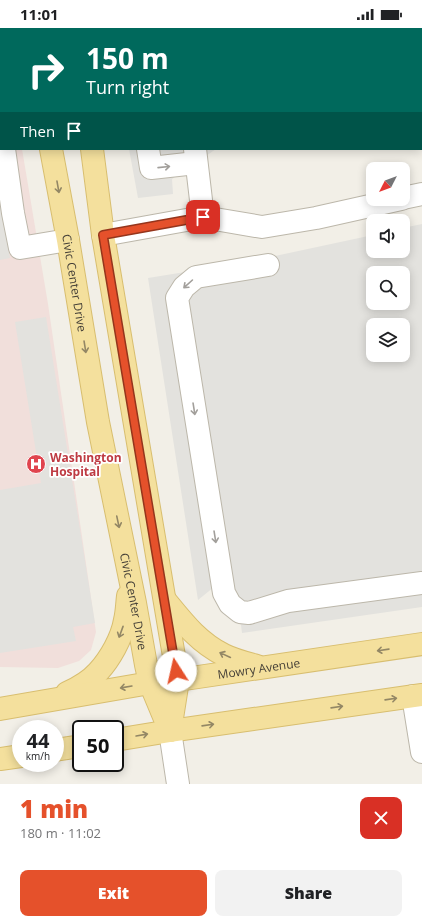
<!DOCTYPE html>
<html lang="en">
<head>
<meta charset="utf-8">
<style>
  :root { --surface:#fff; --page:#f2f2f2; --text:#202124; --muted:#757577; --accent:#e5512b }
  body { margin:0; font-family:"Open Sans",sans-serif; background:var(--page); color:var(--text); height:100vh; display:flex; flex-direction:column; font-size:15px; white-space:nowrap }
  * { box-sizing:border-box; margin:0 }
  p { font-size:13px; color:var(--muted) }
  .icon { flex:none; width:22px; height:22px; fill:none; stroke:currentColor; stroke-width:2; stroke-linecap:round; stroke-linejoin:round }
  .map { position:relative; height:756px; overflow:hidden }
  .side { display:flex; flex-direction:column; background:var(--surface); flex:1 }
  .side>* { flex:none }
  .guide { position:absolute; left:0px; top:0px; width:422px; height:122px; box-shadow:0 2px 10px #0003; background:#00695c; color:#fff; overflow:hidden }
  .needle { width:26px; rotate:228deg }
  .fabs { position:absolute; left:366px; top:134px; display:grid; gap:8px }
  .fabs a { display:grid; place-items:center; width:44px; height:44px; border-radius:8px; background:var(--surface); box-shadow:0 2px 10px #0003; font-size:20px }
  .speed { position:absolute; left:12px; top:692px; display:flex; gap:8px; font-size:20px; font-weight:700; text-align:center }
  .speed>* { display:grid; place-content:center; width:52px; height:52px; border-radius:50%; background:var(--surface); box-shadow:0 2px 10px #0003; line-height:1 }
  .speed small { font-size:10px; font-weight:400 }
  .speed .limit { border:2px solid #111; border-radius:6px; background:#fff; color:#111 }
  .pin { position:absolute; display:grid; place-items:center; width:34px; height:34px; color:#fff; margin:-17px; border-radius:8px; box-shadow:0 2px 6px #0006 }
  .me { position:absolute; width:44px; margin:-22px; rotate:350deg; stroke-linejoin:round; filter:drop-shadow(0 0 3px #0008) }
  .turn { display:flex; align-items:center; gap:14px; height:84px; padding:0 20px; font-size:18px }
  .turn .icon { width:52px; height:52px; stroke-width:2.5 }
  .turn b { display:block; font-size:28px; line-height:34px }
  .then { display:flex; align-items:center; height:38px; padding:0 20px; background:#0003; gap:8px; font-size:15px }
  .round { display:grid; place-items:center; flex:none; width:42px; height:42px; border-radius:8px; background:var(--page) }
  .summary { display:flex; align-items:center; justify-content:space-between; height:68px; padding:0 20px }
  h1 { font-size:24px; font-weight:800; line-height:30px; color:var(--accent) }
  .button { display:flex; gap:8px; margin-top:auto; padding:8px 20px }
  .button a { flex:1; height:46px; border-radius:8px; background:var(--accent); color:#fff; font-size:16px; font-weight:800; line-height:46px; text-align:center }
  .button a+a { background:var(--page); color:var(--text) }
  .status { display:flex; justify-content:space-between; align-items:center; height:28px; padding:0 20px; background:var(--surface); direction:ltr }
  .status svg { height:11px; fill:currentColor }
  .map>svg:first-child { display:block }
  .medical { fill:#f1dfdb }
  .parking { fill:#e3e2de; fill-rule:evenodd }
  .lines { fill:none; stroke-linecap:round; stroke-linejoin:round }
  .minor-casing { stroke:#bcb7aa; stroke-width:24 }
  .major-casing { stroke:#d8be6f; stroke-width:24 }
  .minor { stroke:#fff; stroke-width:22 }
  .major { stroke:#f4e09d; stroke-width:22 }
  .oneway { stroke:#a29f9b }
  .oneway2 { stroke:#938765 }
  .route-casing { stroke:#95351c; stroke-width:10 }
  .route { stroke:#e5512b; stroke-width:7 }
  .labels { text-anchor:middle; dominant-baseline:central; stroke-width:3.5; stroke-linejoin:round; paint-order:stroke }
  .street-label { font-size:12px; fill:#443f37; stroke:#fff }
  .health-label { font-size:12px; font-weight:bold; fill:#be3a42; stroke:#fff; text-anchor:start }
</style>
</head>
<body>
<div class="status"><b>11:01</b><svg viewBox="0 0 49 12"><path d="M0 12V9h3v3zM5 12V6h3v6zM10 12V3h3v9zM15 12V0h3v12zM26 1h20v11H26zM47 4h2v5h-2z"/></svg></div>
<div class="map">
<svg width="422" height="756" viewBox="0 0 422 756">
  <rect width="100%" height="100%" fill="#f2efe7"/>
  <polygon class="medical" points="0,0 1,2 1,121 22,121 48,276 96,604 91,622 79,633 58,640 0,639"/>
  <g class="parking">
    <polygon points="129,121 216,121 172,151 173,166 138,170"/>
    <polygon points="0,172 10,230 0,232"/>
    <path d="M422 196V579L242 605 241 597 214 559 198 572 148 250 247 234 373 207V223H403V200ZM373 245H403V275H373ZM373 297H403V327H373Z"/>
    <polygon points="46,289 95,595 73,599 76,613 0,625 0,462 41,455 15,294"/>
  </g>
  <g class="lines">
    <g class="minor-casing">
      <g id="minor">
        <polyline points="126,0 126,1"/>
        <polyline points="180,0 180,1"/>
        <polyline points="0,98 1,104"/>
        <polyline points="4,121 13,185 20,220 68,212"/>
        <polyline points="148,121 151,140 196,135"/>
        <polyline points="195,121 203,189"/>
        <polyline points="403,170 422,166"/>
        <polyline points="103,207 203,189 262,199 316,190 401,171"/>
        <polyline points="268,237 196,249 184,259 177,270 224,565 230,576 240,584 249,585 288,573 422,555"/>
        <polyline points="413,668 422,724"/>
        <polyline points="170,703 178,756"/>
      </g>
    </g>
    <g class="major-casing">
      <g id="major">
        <polyline points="29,0 29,1"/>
        <polyline points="71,0 71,1"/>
        <path id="s1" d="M51 121 68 212 98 394 135 575 146 637 150 655 170 703"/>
        <polyline points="92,121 103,207 178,652 170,703"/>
        <path d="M165 572C183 594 198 614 224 627 234 632 246 635 257 638"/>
        <path d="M67 665C78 660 90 653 98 644 110 631 122 610 125 592 127 584 127 576 128 568"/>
        <path id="s2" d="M0 681 150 655 178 652 422 616"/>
        <polyline points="115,712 170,703 422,667"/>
        <polyline points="55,722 81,718"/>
        <polyline points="0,731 21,728"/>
      </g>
    </g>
    <use href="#minor" class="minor"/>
    <use href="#major" class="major"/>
  </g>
  <defs><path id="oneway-shaft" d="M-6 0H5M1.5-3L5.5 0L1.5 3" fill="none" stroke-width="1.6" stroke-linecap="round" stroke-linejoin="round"/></defs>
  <g class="oneway">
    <use href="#oneway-shaft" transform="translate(164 139) rotate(-6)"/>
    <use href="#oneway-shaft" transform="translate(188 256) rotate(138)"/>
    <use href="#oneway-shaft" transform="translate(194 381) rotate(81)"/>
    <use href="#oneway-shaft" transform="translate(215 509) rotate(81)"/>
  </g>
  <g class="oneway2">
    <use href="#oneway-shaft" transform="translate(58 159) rotate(80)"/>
    <use href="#oneway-shaft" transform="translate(85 319) rotate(81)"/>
    <use href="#oneway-shaft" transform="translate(118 494) rotate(78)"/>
    <use href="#oneway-shaft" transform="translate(121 604) rotate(110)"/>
    <use href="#oneway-shaft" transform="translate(383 622) rotate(172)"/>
    <use href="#oneway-shaft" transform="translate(225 627) rotate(-155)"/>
    <use href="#oneway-shaft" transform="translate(126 659) rotate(170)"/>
    <use href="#oneway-shaft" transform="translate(391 671) rotate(-8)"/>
    <use href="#oneway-shaft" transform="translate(337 679) rotate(-8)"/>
    <use href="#oneway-shaft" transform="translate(208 697) rotate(-8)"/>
    <use href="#oneway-shaft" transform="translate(142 707) rotate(-10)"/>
  </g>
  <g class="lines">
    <g class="route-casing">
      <polyline id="route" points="176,643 103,207 203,189"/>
    </g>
    <use href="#route" class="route"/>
  </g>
  <defs>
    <g id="hospital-disc" transform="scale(1)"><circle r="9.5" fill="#e0444e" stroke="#fff"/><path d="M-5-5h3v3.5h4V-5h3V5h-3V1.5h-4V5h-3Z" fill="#fff"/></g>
  </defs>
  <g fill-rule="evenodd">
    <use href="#hospital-disc" x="36" y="436"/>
  </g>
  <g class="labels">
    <g class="street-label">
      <text stroke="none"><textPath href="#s1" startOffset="136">Civic Center Drive</textPath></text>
      <text stroke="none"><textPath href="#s1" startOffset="460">Civic Center Drive</textPath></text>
      <text stroke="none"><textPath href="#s2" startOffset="262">Mowry Avenue</textPath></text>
    </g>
    <g class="health-label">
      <text x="50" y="429">Washington<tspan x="50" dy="14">Hospital</tspan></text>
    </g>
  </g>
</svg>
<div class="fabs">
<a><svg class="needle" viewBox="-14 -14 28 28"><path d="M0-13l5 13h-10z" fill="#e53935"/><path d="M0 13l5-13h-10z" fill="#757577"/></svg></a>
<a><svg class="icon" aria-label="sound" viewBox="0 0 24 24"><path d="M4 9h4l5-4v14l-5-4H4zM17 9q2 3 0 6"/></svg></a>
<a><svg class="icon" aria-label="search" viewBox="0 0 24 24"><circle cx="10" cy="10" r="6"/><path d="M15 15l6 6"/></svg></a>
<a><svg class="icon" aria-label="layers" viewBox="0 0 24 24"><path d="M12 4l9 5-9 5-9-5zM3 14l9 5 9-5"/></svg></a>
</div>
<div class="speed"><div>44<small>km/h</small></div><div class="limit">50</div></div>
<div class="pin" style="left:203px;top:189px;background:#d93025"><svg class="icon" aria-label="arrive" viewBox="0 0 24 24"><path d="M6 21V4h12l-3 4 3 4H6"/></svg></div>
<svg class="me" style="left:176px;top:643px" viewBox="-20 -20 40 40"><circle r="19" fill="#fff"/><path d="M0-13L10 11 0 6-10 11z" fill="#e5512b"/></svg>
<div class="guide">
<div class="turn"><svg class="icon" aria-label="right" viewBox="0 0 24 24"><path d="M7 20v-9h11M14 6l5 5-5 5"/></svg><div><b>150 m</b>Turn right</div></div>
<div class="then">Then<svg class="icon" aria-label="arrive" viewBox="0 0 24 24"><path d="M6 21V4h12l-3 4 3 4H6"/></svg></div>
</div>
</div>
<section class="side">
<div class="summary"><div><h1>1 min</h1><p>180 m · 11:02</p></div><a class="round" style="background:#d93025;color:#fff"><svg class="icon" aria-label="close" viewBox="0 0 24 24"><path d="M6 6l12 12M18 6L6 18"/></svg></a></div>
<div class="button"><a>Exit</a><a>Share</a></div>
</section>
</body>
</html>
